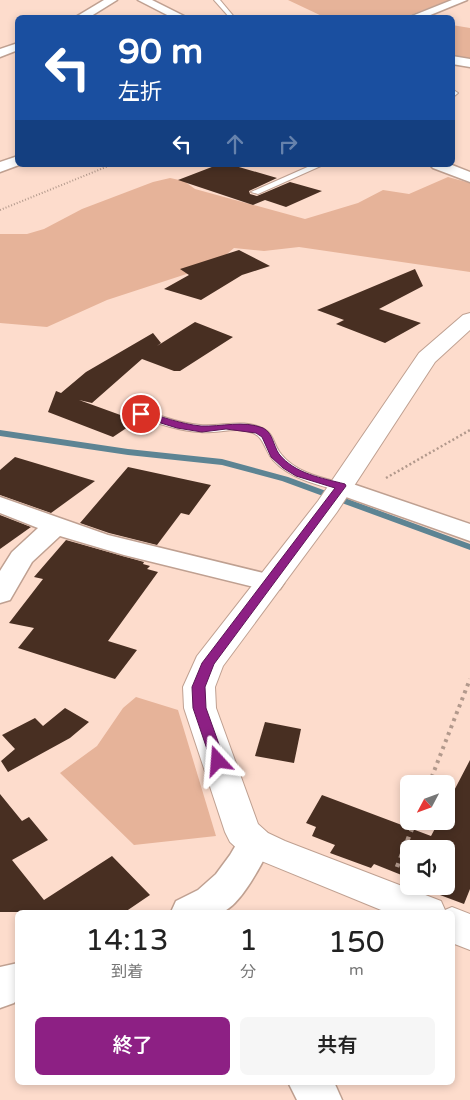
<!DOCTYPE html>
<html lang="ja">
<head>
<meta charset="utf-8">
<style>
  :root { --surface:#fff; --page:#f6f6f6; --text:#222; --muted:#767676; --accent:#8d2084 }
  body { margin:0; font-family:"Varela Round","Noto Sans JP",sans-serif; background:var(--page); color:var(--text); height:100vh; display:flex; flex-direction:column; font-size:19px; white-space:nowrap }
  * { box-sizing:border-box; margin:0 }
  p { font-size:16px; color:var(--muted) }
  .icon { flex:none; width:28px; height:28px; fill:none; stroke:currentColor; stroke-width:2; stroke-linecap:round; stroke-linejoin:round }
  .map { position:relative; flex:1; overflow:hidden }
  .sheet { position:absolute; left:15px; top:910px; width:440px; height:175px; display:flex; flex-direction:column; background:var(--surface); border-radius:8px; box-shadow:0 2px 8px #0003 }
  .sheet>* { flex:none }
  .banner { position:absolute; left:15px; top:15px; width:440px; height:152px; border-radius:8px; box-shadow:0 2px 8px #0003; background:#1a4fa0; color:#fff; overflow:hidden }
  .needle { width:32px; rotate:229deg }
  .buttons { position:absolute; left:400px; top:775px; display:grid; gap:10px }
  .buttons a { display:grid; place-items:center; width:55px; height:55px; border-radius:8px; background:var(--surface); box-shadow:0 2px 8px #0003; font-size:25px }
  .pin { position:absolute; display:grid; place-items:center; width:42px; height:42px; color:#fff; margin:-21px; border:2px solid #fff; border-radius:50%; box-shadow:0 1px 5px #0007 }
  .me { position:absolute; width:55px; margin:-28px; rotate:341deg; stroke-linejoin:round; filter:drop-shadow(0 0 4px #0008) }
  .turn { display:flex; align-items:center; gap:18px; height:105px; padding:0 20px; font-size:22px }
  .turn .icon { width:65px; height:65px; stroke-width:2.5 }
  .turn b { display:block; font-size:35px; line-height:42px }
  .lanes { display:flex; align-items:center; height:48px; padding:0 20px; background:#0003; justify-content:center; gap:25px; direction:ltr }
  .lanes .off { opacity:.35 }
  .eta { display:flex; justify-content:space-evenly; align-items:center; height:85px; text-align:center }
  .eta b { font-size:30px; font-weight:600; line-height:35px }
  .primary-button { display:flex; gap:10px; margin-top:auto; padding:10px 20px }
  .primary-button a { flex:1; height:58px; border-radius:8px; background:var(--accent); color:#fff; font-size:20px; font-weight:600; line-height:58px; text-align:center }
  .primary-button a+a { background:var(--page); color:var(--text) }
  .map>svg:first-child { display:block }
  .green { fill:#e6b399 }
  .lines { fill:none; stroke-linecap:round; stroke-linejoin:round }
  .stream { fill:#5d8493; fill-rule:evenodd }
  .building { fill:#482f22 }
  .service-casing { stroke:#bfa091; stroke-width:2 }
  .minor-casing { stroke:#bfa091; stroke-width:3 }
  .tertiary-casing { stroke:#bfa091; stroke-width:2 }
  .path-far3 { stroke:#b2998c; stroke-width:2; stroke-dasharray:1 2; stroke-linecap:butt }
  .path-far2 { stroke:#b2998c; stroke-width:2.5; stroke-dasharray:2 2.5; stroke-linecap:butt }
  .path-far1 { stroke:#b2998c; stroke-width:4; stroke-dasharray:3 4.5; stroke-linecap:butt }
  .path { stroke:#b2998c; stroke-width:4.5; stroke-dasharray:4 5.5; stroke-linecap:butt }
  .service { fill:#fff; fill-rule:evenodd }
  .minor { fill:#fff; fill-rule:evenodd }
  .tertiary { fill:#fff; fill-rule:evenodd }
  .route { fill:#8d2084; stroke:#5c1556 }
</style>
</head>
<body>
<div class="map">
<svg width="470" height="1100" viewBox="0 0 470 1100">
  <rect width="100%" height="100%" fill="#fddccc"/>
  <g class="green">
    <polygon points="288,0 450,0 405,17 407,17 324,17"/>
    <polygon points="452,25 470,28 470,62 453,58"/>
    <polygon points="448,177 470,183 470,272 299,247 264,251 234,248 214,265 107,300 47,327 0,323 0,234 27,234 44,229 82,209 153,182 170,178 184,181 195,189 305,219 358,203 383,190 409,194"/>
    <polygon points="136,697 178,710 216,836 134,845 60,773 97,746 123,708"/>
  </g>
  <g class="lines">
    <polygon class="stream" points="0,430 128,449 222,459 288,477 470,544 470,550 282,481 222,465 128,455 0,436"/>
  </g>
  <g class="building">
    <polygon points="217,165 232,165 277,178 249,191 250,194 257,196 290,182 322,191 286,207 265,200 253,205 178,180"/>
    <polygon points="239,250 270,266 242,275 201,300 164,289 189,275 180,269"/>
    <polygon points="415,269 423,286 379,309 421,323 385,343 336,324 344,320 317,310"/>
    <polygon points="195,322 233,337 180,371 174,371 142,359 92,403 79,400 137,421 113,437 48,412 56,391 61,393 86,372 153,333 161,343 157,346"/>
    <polygon points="15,457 95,481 51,513 0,495 0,470"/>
    <polygon points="128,467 211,485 189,515 181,513 157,545 109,533 80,523"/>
    <polygon points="0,515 31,527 0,549"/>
    <polygon points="66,540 144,562 143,564 150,566 147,569 158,572 108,641 137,650 115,679 18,648 34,628 9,623 43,579 34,577"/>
    <polygon points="65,708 89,722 70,738 8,772 1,761 15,749 2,735 35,718 43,726"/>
    <polygon points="265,722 301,729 294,763 255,756"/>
    <polygon points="470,760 470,889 464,904 440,895 442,890 431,886 446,886 446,849 409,849 409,878 374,864 371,868 330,853 335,845 312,836 316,827 306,823 322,795 431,836 439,821 446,821 446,806"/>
    <polygon points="0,794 22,821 29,817 48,840 12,860 44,900 112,856 150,895 125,912 0,912"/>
  </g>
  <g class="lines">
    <g class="service-casing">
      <g id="service">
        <polygon points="214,0 220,0 235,18 230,18"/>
        <polygon points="452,89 458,93 452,98"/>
        <polygon points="312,165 323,165 258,194 251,192"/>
        <path d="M141 410C161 415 179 424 200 425 222 427 244 418 264 429 274 434 274 446 281 454 296 473 323 478 346 484L347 487 341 491C317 485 289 478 273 460 265 451 264 437 253 433 236 426 217 434 200 432 178 431 157 423 137 416L135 414Z"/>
      </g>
    </g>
    <g class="minor-casing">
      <g id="minor">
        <polygon points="104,0 117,0 88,18 74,18"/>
        <polygon points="138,0 152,0 188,18 173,18"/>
        <polygon points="452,0 467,0 423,18 407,18"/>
        <polygon points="18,43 18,50 0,57 0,49"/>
        <polygon points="452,56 470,59 470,67 452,64"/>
        <polygon points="18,156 19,165 0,172 0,162"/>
        <polygon points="430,165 452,165 470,172 470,182 433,168"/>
        <polygon points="341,480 470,524 470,541 332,492 329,487 332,482"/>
        <polygon points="0,497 108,535 280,577 284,583 280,589 270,591 124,555 60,536 32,562 10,600 0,603 0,571 12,552 38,528 0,513"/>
        <path d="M255 829 267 833 272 843C264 860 241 906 222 912 213 915 182 912 171 912L176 901 198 890 216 874 230 855 243 833Z"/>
        <polygon points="18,963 18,998 14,1003 0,1008 0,967"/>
        <polygon points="288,1082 334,1082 342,1100 297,1100"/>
      </g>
    </g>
    <g class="tertiary-casing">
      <polygon id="tertiary" points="470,313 470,330 435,362 337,512 223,666 215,687 216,708 258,824 268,833 285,841 441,901 445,910 452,907 470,914 470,950 452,943 452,912 386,912 242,853 230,842 225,832 184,708 183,687 197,656 318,501 419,353 463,315"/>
    </g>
    <polyline class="path-far3" points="0,210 111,165"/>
    <polyline class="path-far2" points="386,478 470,430"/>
    <polyline class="path-far1" points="429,784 470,679"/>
    <polyline class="path" points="397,867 415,821"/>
    <use href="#service" class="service"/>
    <use href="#minor" class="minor"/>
    <use href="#tertiary" class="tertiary"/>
  </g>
  <path class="route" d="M141 411C161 416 180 424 201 426 222 427 243 420 263 428 273 433 273 445 279 454 295 474 322 478 345 484L346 486 214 664 205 687 206 708 225 761 223 765 218 766 213 765 211 761 193 708 192 687 202 663 335 488 296 476 283 468 271 457 262 437 256 433 226 429 202 432 177 428 138 416 136 414Z"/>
</svg>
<div class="buttons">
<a><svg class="needle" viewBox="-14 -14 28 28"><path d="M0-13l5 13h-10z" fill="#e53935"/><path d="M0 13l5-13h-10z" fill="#767676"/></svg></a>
<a><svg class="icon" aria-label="sound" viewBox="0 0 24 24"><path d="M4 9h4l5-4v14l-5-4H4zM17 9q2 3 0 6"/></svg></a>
</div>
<div class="pin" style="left:141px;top:414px;background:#d93025"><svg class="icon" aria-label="arrive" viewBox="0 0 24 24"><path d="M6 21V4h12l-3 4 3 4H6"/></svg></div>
<svg class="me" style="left:218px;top:761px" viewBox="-20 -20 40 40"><path d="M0-17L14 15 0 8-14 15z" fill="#8d2084" stroke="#fff" stroke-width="4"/></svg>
<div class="banner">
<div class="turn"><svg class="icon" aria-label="left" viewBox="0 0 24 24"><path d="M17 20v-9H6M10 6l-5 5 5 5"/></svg><div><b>90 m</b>左折</div></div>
<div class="lanes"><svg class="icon" aria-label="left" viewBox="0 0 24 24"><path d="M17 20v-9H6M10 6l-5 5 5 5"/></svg><svg class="icon off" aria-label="ahead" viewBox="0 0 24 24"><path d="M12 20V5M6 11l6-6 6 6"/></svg><svg class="icon off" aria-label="right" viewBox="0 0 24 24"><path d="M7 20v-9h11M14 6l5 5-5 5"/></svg></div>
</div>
<section class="sheet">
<div class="eta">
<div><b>14:13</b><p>到着</p></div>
<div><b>1</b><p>分</p></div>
<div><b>150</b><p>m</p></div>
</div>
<div class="primary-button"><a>終了</a><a>共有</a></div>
</section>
</div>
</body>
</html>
